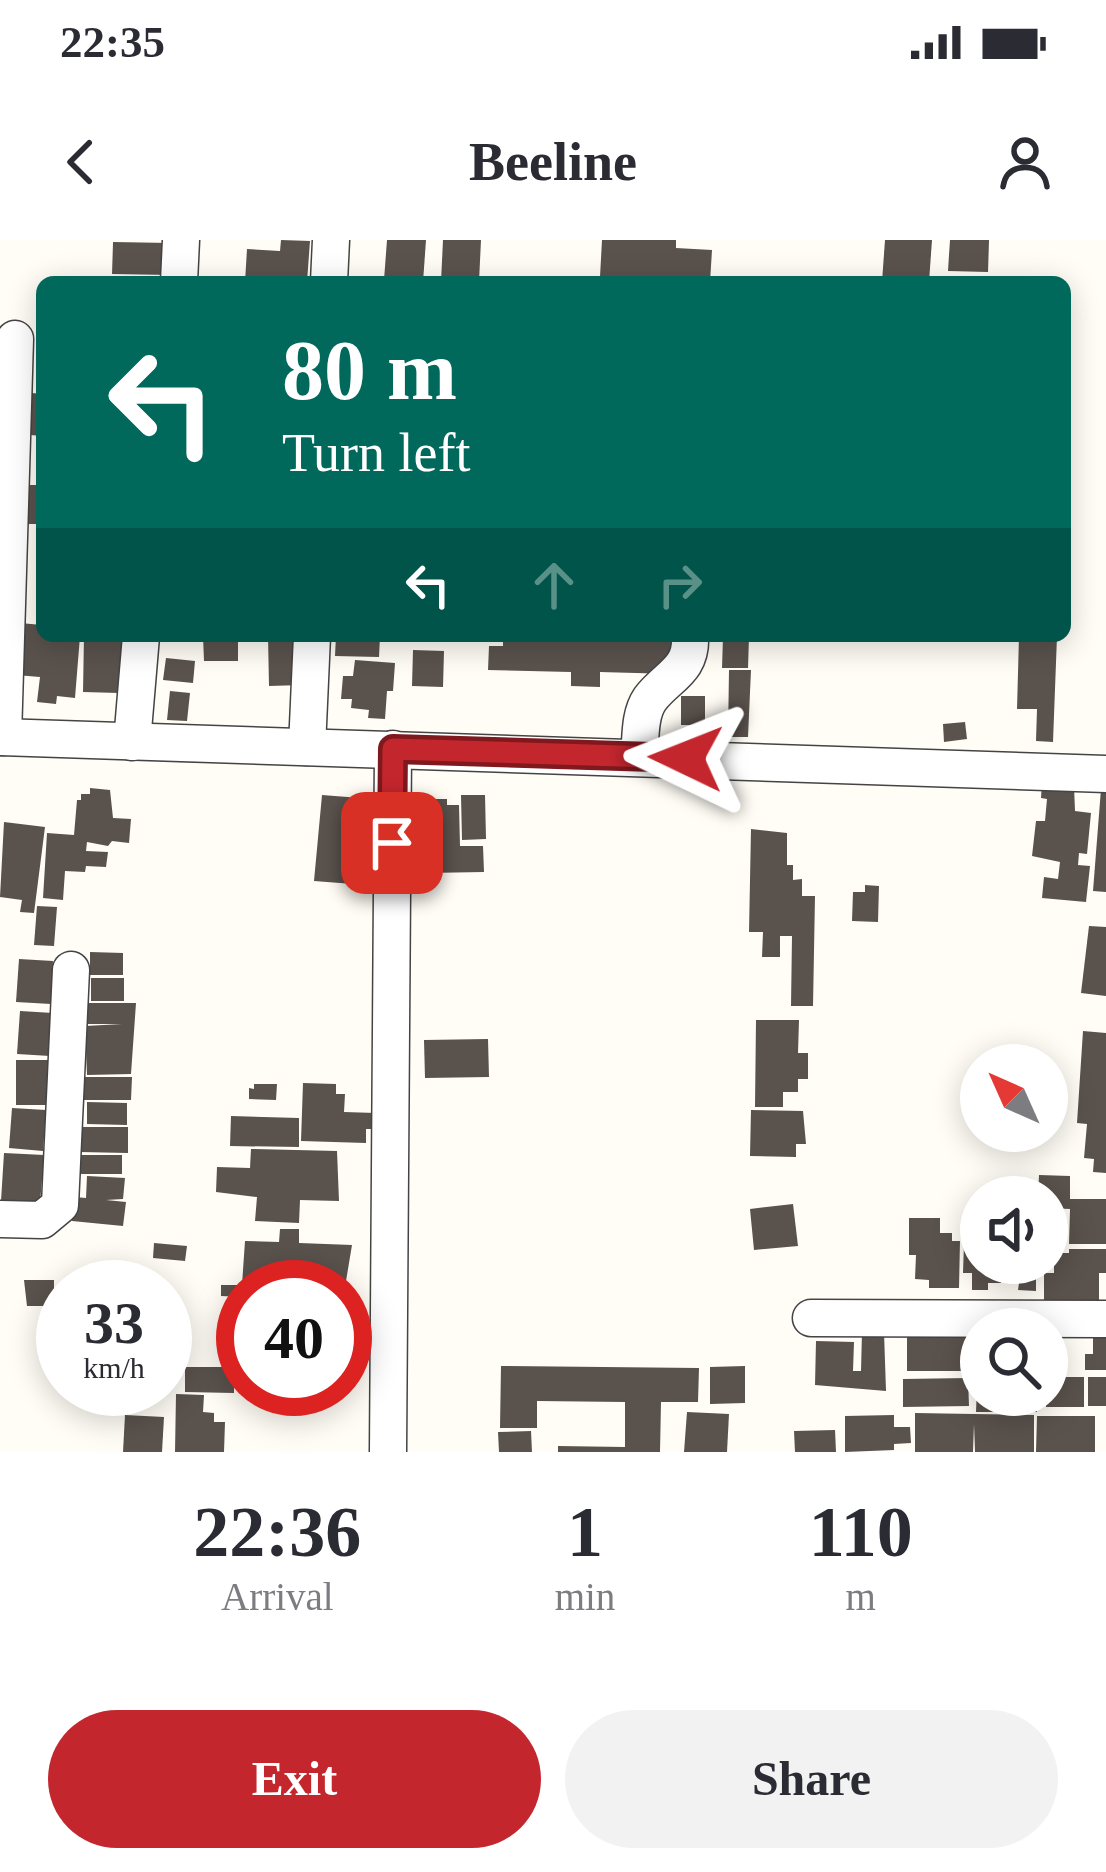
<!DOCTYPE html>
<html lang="en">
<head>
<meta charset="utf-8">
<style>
  :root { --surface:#fff; --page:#f2f2f3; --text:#2b2b33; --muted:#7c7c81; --accent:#c4262e }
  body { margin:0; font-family:"Times New Roman",serif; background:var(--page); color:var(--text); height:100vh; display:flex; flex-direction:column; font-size:45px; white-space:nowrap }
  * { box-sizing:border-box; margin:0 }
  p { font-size:39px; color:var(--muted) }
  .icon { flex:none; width:66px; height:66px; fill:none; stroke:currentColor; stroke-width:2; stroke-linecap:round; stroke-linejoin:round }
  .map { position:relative; height:1212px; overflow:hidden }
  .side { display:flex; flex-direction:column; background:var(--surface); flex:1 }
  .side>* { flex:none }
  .banner { position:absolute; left:36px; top:36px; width:1035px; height:366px; border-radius:18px; box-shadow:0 6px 30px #0003; background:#00695c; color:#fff; overflow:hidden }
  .needle { width:78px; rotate:315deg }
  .tools { position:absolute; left:960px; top:804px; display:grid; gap:24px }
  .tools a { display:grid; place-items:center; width:108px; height:108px; border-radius:50%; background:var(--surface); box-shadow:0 6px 30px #0003; font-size:60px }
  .speed { position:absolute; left:36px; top:1020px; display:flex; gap:24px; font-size:60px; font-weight:700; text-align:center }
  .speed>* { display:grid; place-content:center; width:156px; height:156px; border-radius:50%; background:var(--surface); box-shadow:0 6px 30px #0003; line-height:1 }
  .speed small { font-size:30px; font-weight:400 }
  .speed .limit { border:18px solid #d22; background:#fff; color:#111 }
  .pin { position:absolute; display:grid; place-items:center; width:102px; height:102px; color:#fff; margin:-51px; border-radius:24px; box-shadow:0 6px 18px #0006 }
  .me { position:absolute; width:132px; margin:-66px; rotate:272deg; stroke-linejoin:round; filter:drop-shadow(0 0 9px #0008) }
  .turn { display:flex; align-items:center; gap:42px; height:252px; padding:0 48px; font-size:54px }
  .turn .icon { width:156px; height:156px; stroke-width:2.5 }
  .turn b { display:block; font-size:84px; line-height:102px }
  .lanes { display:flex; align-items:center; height:114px; padding:0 48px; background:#0003; justify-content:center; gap:60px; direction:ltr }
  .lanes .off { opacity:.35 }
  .eta { display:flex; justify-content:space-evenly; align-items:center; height:204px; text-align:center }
  .eta b { font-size:72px; font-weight:700; line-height:84px }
  .button { display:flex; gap:24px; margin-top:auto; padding:24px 48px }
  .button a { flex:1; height:138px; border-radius:72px; background:var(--accent); color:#fff; font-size:48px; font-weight:700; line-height:138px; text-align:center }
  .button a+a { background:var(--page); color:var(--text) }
  .status { display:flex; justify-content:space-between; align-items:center; height:84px; padding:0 60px; background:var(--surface); direction:ltr }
  .status svg { height:33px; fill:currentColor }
  header { display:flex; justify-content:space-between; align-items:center; height:156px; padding:0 48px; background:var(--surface); font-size:54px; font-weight:700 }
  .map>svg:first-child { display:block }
  .building { fill:#5a524d }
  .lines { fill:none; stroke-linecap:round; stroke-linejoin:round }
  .minor-casing { stroke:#444; stroke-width:39 }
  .minor { stroke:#fff; stroke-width:36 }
  .route-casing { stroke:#7f191e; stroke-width:30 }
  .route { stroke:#c4262e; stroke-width:21 }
</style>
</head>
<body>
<div class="status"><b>22:35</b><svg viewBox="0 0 49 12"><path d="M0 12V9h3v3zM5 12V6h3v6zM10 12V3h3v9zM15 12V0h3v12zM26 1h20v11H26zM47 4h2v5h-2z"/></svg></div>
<header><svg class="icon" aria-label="back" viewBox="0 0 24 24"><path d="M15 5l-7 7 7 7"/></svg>Beeline<svg class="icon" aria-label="person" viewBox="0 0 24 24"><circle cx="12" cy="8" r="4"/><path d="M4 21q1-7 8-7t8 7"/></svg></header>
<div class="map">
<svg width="1106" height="1212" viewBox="0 0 1106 1212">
  <rect width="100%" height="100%" fill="#fffdf5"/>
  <g class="building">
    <polygon points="281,0 310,1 307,42 245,42 247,9 280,11"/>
    <polygon points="387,0 426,0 423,42 384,40"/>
    <polygon points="443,0 481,0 479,42 441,42"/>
    <polygon points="602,0 676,0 676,8 712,10 710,42 617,42 617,38 600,37"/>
    <polygon points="885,0 932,0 929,42 882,42"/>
    <polygon points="950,0 989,0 988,32 948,31"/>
    <polygon points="113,2 170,3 170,35 112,34"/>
    <polygon points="22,152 42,154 42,196 19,194"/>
    <rect x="16" y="245" width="26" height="39"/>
    <polygon points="20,383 42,385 42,396 80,396 75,458 57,456 56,464 37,462 40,437 16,435"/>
    <polygon points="84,396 132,396 131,422 120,422 119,453 83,452"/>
    <polygon points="203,396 238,396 238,421 204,421"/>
    <polygon points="268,396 301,396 302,445 269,446"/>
    <polygon points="336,396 380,396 379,417 335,416"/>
    <polygon points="503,396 674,396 672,434 600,432 600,447 571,446 571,432 488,430 489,406 503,406"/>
    <polygon points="723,396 749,396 748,428 722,428"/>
    <polygon points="1019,396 1057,396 1053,502 1036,501 1037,469 1017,469"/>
    <polygon points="413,410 444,411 443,447 412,446"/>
    <polygon points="166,418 195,421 193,443 163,440"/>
    <polygon points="355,420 395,423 393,451 387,451 385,479 368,478 369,470 351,468 352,459 341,459 343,436 353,436"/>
    <polygon points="729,430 751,430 748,497 728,497"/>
    <polygon points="170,451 190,453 187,481 167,480"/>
    <rect x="681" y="456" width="24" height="29"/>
    <polygon points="965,482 967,499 944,502 943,484"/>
    <polygon points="1042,543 1074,546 1075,571 1091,573 1087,614 1079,613 1078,625 1090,626 1086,662 1042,658 1044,637 1058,639 1060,622 1032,616 1036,581 1045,581 1047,559 1041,558"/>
    <polygon points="90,548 110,550 113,578 131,579 129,603 112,601 108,606 87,602 86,611 108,612 106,627 86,626 85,632 65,631 63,660 43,658 47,593 74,595 77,560 81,560 81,554 90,554"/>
    <polygon points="1101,549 1106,549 1106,652 1093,651"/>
    <polygon points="322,555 360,558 353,644 314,641"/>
    <polygon points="461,555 485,555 486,599 462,600"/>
    <polygon points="427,559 447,559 447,565 459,565 460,606 483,606 484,632 426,633 426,620 413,620 412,584 422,584 421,572 428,572"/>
    <polygon points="4,582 45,587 34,673 20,672 22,660 0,657"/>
    <polygon points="751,589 787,593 787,625 793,625 793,640 802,639 802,656 815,656 813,766 791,766 792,696 780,696 780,717 762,717 763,692 749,692"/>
    <polygon points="358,606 382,607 382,645 358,644"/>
    <polygon points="865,645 879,646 878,682 852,681 853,652 865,652"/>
    <polygon points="37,666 57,667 54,706 34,705"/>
    <polygon points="1089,686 1106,687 1106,756 1081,753"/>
    <polygon points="90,712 123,713 123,735 90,735"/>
    <polygon points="19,719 53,721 51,764 16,762"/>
    <rect x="91" y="738" width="33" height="23"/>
    <polygon points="83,763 136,763 131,834 87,835 85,786 122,784 83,784"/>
    <polygon points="20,771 53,773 50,816 17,814"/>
    <polygon points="756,780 799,780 798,813 808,813 808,839 798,839 798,852 783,852 783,867 755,867"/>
    <polygon points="1083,791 1106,793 1106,933 1093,932 1094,919 1084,918 1087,884 1077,883"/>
    <polygon points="488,799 489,837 425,838 424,800"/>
    <rect x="16" y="820" width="34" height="45"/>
    <polygon points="84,837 132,837 131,860 84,860"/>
    <polygon points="303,843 336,844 336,854 345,854 344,872 376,873 376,889 366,889 366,903 301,901"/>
    <polygon points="254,844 277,844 276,860 249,859 249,848 254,849"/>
    <polygon points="87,862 127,863 127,885 87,884"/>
    <polygon points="12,868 46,870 43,911 9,908"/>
    <polygon points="751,870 803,871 806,904 796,904 796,917 750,916"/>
    <polygon points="231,876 299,878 299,907 230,906"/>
    <polygon points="80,887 128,887 128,913 80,912"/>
    <polygon points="251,909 337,911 339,961 300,960 299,983 255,981 257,957 216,952 217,927 250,928"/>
    <polygon points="4,913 44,915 40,963 1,961"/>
    <polygon points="80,915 122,915 122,934 79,934"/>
    <polygon points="1039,935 1070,936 1070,959 1106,959 1106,1004 1069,1004 1070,969 1047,968 1047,957 1038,957"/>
    <polygon points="87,936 125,938 123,959 106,960 126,962 123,986 72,981 75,957 86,958"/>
    <polygon points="793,964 798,1006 754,1010 750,969"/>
    <polygon points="909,978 940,978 940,993 952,993 952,1001 960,1001 959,1048 929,1048 929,1040 915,1039 916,1015 909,1015"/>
    <polygon points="280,989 299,989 299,1003 352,1005 345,1047 243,1047 243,1057 221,1056 221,1045 242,1045 245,1001 279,1002"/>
    <polygon points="154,1003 187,1006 185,1021 153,1018"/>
    <polygon points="964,1003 981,1003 981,1023 1001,1023 1001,1043 988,1043 988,1050 972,1050 972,1033 963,1033"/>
    <polygon points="1069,1009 1106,1009 1106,1033 1099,1033 1099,1065 1044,1065 1044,1033 1054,1033 1054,1013 1069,1013"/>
    <polygon points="1006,1023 1050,1023 1050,1027 1036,1027 1036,1051 1018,1050 1019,1043 1006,1043"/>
    <polygon points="24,1040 54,1040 54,1066 27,1066"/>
    <polygon points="907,1087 981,1087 981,1121 970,1121 970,1131 907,1131"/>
    <polygon points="1093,1090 1106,1090 1106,1130 1085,1130 1085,1114 1093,1114"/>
    <polygon points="862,1092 884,1092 886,1151 815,1145 816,1101 854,1102 853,1131 861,1131"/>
    <polygon points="501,1126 699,1128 698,1162 661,1162 660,1212 558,1212 558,1206 625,1207 625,1162 537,1161 537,1188 500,1188"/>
    <polygon points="745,1126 745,1163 710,1164 710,1127"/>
    <polygon points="185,1127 234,1127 234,1153 185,1152"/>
    <polygon points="1047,1137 1084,1137 1084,1167 1046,1167"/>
    <rect x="1088" y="1137" width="18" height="29"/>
    <polygon points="968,1138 969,1166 903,1167 903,1139"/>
    <polygon points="977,1146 981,1146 981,1155 1037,1155 1037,1172 976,1172"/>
    <polygon points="176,1154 204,1155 203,1172 214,1173 214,1182 225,1182 224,1212 175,1212"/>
    <polygon points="687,1172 729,1174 727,1212 684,1212"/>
    <polygon points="915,1173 1034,1175 1034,1212 975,1212 974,1184 973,1212 915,1212"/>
    <polygon points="125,1175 164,1177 162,1212 123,1212"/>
    <polygon points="894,1175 894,1187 910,1187 911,1203 894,1204 894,1210 845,1212 845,1176"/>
    <polygon points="1037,1176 1095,1176 1095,1212 1036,1212"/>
    <polygon points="835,1190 836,1212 795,1212 794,1191"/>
    <polygon points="531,1191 532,1212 499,1212 498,1192"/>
  </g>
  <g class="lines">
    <g class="minor-casing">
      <g id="minor">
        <polyline points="179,42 181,0"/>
        <polyline points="329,42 331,0"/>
        <polyline points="0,497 1106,534"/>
        <polyline points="3,497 15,99"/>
        <polyline points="132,502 141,396"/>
        <polyline points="307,507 312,396"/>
        <path d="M639 517C641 498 639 475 650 459 667 436 692 431 690 396"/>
        <polyline points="0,979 42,980 60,965 71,730"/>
        <polyline points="811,1078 1106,1079"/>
        <polyline points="388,1212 393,509"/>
      </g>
    </g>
    <use href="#minor" class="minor"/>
  </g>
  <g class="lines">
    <g class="route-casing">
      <polyline id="route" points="392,603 393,509 686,518"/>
    </g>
    <use href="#route" class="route"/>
  </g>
</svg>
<div class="tools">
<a><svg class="needle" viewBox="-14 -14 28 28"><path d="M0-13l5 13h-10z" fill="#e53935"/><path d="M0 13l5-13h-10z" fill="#7c7c81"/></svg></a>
<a><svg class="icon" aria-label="sound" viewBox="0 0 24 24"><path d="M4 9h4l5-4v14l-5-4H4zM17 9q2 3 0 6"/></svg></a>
<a><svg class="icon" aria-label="search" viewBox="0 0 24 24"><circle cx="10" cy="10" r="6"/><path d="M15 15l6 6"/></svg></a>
</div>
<div class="speed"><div>33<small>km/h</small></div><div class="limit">40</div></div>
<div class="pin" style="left:392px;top:603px;background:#d93025"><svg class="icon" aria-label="arrive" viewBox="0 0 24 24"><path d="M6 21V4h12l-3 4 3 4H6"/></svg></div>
<svg class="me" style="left:686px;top:518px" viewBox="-20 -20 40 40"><path d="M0-17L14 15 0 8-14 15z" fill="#c4262e" stroke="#fff" stroke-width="4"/></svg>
<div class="banner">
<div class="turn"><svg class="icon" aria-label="left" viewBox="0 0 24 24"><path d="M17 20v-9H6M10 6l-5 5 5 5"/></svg><div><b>80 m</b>Turn left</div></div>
<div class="lanes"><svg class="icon" aria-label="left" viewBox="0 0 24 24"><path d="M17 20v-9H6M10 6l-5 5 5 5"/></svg><svg class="icon off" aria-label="ahead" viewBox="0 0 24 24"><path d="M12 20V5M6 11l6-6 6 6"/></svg><svg class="icon off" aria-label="right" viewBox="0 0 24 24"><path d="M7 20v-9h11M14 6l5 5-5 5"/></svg></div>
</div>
</div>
<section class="side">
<div class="eta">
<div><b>22:36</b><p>Arrival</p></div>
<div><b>1</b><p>min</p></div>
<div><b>110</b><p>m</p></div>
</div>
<div class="button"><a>Exit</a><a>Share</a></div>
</section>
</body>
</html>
